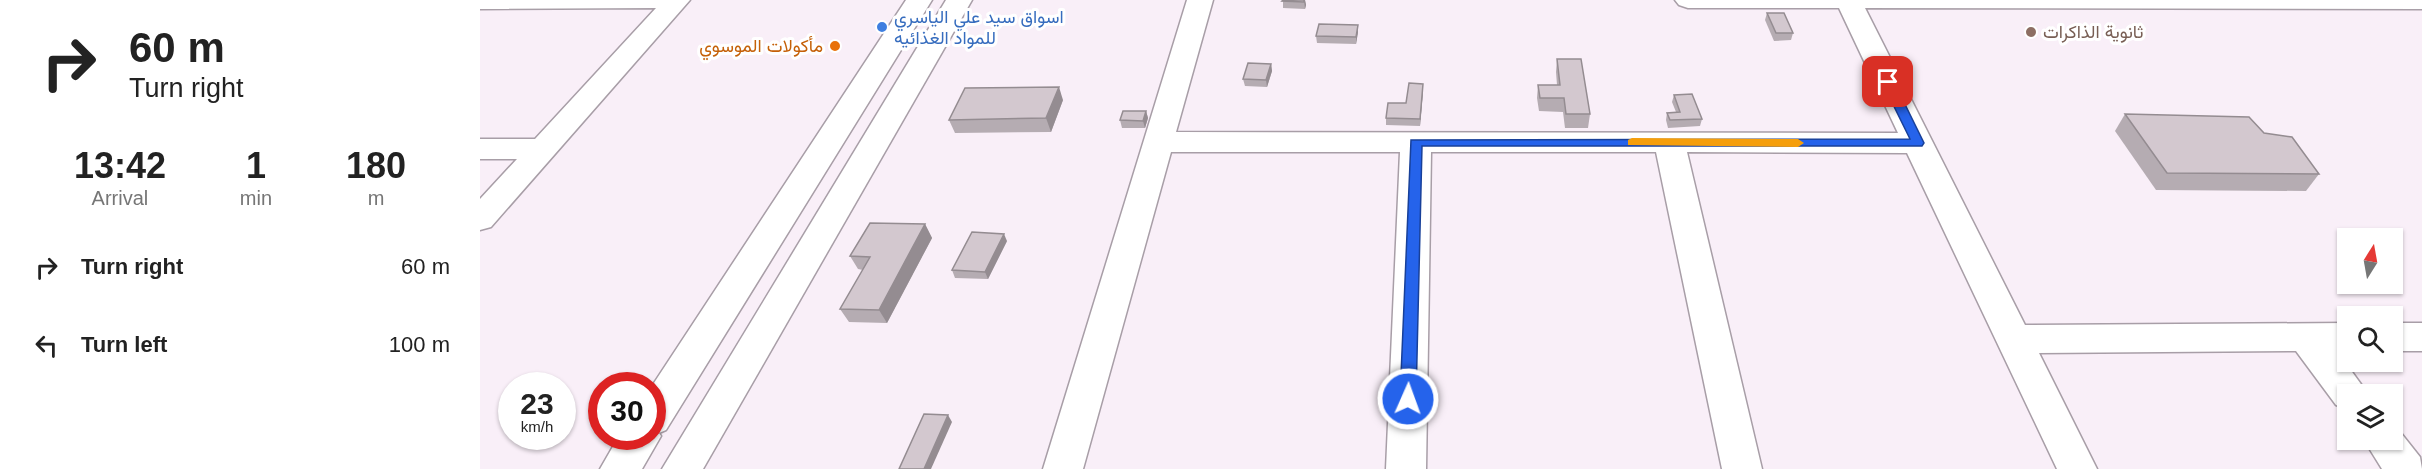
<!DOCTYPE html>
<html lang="en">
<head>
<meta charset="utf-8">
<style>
  :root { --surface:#fff; --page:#f6f6f6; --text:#222; --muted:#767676 }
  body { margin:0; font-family:Arial,Vazirmatn,sans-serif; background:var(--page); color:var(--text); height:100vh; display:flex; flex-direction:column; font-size:22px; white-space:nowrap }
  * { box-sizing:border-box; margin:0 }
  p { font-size:20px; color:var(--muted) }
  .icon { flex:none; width:33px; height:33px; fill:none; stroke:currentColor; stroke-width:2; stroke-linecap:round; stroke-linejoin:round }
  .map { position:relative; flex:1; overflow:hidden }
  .details { display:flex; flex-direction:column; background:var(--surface); width:480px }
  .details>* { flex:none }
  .hud { background:#fff; color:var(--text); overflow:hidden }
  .needle { width:39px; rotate:11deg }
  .buttons { position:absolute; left:1857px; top:228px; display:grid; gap:12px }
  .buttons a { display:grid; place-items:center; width:66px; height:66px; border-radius:0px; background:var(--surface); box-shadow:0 2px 4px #0004; font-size:30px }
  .speed { position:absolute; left:18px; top:372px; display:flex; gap:12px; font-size:30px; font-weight:700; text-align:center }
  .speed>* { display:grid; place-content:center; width:78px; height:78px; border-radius:50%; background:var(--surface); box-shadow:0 2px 4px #0004; line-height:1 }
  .speed small { font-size:15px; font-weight:400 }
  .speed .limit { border:9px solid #d22; background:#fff; color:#111 }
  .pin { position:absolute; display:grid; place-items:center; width:51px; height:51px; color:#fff; margin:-26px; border-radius:12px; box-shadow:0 3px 9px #0006 }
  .me { position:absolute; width:66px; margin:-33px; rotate:2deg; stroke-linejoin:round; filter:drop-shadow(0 0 4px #0008) }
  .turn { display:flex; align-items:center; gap:21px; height:126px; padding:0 30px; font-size:27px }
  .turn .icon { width:78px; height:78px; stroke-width:2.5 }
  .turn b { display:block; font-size:42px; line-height:51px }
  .eta { display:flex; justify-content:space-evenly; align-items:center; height:102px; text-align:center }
  .eta b { font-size:36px; font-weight:700; line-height:42px }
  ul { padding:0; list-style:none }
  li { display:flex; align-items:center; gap:18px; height:78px; padding:0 30px }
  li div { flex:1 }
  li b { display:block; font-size:22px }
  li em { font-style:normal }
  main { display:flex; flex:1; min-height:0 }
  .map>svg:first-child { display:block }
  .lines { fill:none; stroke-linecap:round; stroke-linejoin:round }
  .minor-casing { stroke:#a89ea7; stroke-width:3 }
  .minor { fill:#fff; fill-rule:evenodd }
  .wall { fill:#b5acb2 }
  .shaded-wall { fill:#948c91 }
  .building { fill:#d3c8cf; stroke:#948c91; stroke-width:1.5 }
  .route { fill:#2563eb; stroke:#184099; stroke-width:1.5 }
  .slow { fill:#f59e0b }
  .shop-dot { fill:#3f7fe0; stroke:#fff; stroke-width:2 }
  .education-dot { fill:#8d6e63; stroke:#fff; stroke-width:2 }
  .food-dot { fill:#e8710a; stroke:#fff; stroke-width:2 }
  .labels { text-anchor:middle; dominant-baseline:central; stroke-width:6; stroke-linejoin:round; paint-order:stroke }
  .shop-label { font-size:18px; fill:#366cbe; stroke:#fff; text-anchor:start }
  .education-label { font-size:18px; fill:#785e54; stroke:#fff; text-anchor:start }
  .food-label { font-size:18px; fill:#c56008; stroke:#fff; text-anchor:end }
</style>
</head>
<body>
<main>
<section class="details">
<div class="hud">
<div class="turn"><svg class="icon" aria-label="right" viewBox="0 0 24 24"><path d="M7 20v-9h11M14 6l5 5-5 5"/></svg><div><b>60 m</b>Turn right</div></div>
</div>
<div class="eta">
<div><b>13:42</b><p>Arrival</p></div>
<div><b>1</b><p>min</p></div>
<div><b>180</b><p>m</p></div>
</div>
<ul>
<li><svg class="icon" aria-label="right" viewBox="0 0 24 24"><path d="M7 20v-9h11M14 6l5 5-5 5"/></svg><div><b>Turn right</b></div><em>60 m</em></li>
<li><svg class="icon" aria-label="left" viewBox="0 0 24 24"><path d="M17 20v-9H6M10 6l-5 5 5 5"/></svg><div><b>Turn left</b></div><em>100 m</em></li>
</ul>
</section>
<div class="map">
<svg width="1942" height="469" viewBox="0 0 1942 469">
  <rect width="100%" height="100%" fill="#f9eff8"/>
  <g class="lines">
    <g class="minor-casing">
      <g id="minor">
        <polygon points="0,0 210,0 11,227 0,230 0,199 37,159 0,159 0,139 55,139 176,8 0,9"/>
        <polygon points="426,0 452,0 186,430 179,433 181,436 162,469 120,469 139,436 172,436 172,386"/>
        <polygon points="466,0 492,0 223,469 182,469"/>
        <polygon points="707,0 733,0 696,132 1418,133 1359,8 1208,8 1199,5 1195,0 1942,0 1942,9 1385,8 1545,325 1868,323 1868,351 1857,351 1888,394 1868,394 1868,409 1856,405 1816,351 1559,353 1617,469 1577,469 1427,153 1207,152 1282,469 1242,469 1176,152 951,152 946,469 906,469 920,152 691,152 603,469 563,469"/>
        <rect x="1912" y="323" width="30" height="28"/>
        <polygon points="1912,427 1917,428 1940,457 1942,469 1902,469 1884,440 1912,440"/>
      </g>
    </g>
    <use href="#minor" class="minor"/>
  </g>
  <g class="wall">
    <polygon points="803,0 825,0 826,5 825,9 803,8"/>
    <polygon points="1287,13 1313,33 1311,40 1294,41 1285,20"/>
    <polygon points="878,32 876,44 837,43 836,36"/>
    <polygon points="1077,59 1110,114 1108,128 1085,128 1083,112 1059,111 1057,98 1058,85 1077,85 1076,72"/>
    <polygon points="791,64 792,71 787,87 765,86 763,79"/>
    <polygon points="943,91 940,126 906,125 906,118"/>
    <polygon points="1194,95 1222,119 1220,126 1188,128 1186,120 1187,113 1196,112 1192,102"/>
    <polygon points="583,100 571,132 475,133 469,120"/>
    <polygon points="666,111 668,118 665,128 642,128 640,120"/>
    <polygon points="1645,114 1784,133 1839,174 1826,191 1676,190 1635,131"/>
    <polygon points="445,224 452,238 407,323 369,322 360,309 383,270 378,269 370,256"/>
    <polygon points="527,241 508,279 475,278 472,270"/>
  </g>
  <g class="shaded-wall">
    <polygon points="824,0 825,0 826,5 825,9"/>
    <polygon points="878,25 878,32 876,44 876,37"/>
    <polygon points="791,64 792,71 787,87 786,80"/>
    <polygon points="943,84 943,91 940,126 940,119"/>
    <polygon points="579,87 583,100 571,132 566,118"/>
    <polygon points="666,111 668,118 665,128 663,121"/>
    <polygon points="445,224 452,238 407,323 399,310"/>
    <polygon points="524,234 527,241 508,279 505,272"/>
    <polygon points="468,415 472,422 451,469 444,469"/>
  </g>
  <g class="building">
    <polygon points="803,0 824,0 824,2 802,1"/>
    <polygon points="1287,13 1304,13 1313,33 1296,33"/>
    <polygon points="839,24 878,25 876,37 836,36"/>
    <polygon points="1077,59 1101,59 1110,114 1086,114 1084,98 1060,98 1058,85 1080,85"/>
    <polygon points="768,63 791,64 786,80 763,79"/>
    <polygon points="929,83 943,84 940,119 906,118 908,103 926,103"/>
    <polygon points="579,87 566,118 469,120 485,88"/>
    <polygon points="1212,94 1222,119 1190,120 1187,113 1200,112 1194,95"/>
    <polygon points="643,111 666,111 663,121 640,120"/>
    <polygon points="1645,114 1769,117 1784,133 1812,137 1839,174 1687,173"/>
    <polygon points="390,223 445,224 399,310 360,309 390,257 370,256"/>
    <polygon points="492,232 524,234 505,272 472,270"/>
    <polygon points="444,414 468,415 444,469 419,469"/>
  </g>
  <polygon class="route" points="1404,79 1414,82 1444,143 1442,146 942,146 936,399 933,404 922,404 920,399 931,140 1430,139 1402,82"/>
  <polygon class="slow" points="1152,138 1318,139 1324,143 1318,147 1148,145 1148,140"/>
  <circle class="shop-dot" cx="402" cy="27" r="6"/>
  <circle class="education-dot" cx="1551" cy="32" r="6"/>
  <circle class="food-dot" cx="355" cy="46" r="6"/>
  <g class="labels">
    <g class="shop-label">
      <text x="414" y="17">اسواق سيد علي الياسري<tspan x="414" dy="21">للمواد الغذائيه</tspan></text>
    </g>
    <g class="education-label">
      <text x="1563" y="32">ثانوية الذاكرات</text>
    </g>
    <g class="food-label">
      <text x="343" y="46">مأكولات الموسوي</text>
    </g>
  </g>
</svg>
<div class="buttons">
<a><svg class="needle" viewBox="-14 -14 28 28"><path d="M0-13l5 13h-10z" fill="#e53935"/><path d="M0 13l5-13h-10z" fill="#767676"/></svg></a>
<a><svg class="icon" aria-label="search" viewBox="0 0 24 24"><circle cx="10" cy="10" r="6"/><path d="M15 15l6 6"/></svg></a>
<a><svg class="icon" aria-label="layers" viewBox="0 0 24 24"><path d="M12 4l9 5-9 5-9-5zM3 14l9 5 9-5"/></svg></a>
</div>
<div class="speed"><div>23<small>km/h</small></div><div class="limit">30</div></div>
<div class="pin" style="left:1408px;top:82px;background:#d93025"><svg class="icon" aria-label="arrive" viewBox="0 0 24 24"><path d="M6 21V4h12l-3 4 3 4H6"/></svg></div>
<svg class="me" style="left:928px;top:399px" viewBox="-20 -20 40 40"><circle r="17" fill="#2563eb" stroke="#fff" stroke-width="3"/><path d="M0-11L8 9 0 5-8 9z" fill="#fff"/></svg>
</div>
</main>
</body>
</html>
